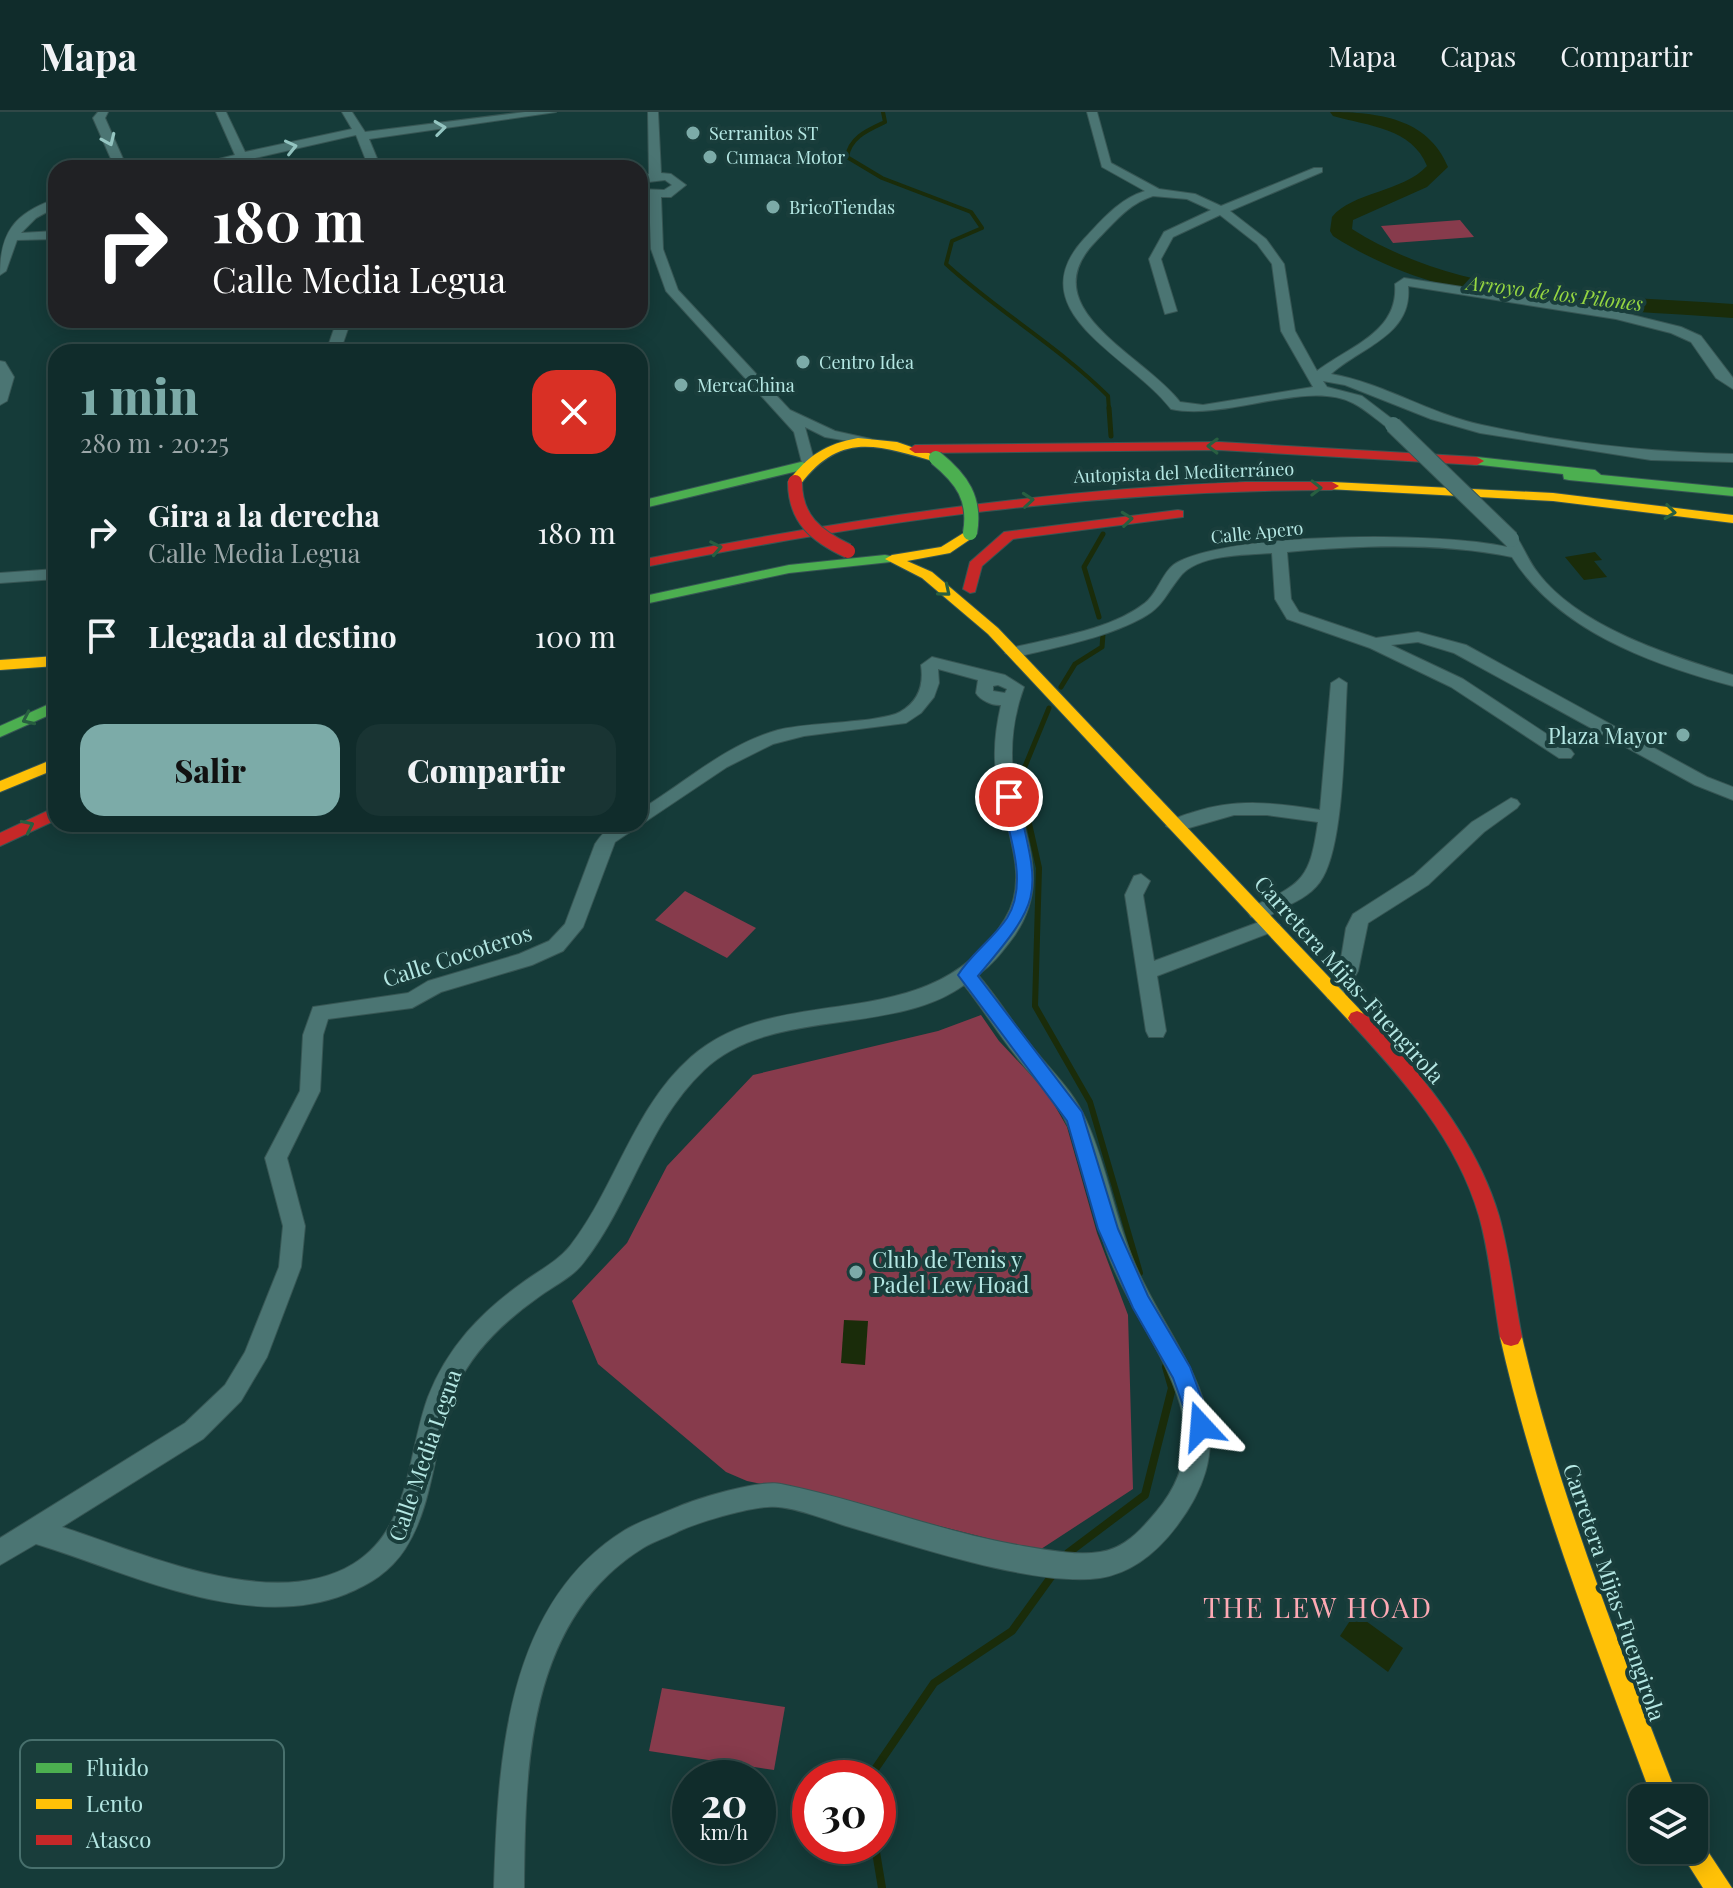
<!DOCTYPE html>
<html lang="es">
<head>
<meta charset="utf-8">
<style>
  :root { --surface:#102c2b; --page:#193433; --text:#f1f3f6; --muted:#9ca7a9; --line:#304847; --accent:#7caba8 }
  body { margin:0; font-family:"Playfair Display",serif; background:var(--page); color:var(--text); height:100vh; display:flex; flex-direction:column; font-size:30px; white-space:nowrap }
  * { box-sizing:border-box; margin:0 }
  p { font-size:26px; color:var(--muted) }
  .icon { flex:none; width:44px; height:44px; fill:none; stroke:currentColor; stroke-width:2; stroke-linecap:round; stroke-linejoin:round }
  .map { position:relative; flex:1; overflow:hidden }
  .sheet { position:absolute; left:48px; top:232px; width:600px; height:488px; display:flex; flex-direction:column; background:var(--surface); border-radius:24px; box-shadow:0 4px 20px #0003,0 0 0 2px var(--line) }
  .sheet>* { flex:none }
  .top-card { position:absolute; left:48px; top:48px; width:600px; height:168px; border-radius:24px; box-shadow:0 4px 20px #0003,0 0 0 2px var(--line); background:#202124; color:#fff; overflow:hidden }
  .tools { position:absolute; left:1628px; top:1672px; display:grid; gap:16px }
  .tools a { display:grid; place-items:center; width:80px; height:80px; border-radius:16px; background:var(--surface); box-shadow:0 4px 20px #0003,0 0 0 2px var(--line); font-size:40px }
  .speed { position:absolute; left:672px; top:1648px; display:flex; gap:16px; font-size:40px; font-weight:700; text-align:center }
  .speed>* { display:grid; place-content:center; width:104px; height:104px; border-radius:50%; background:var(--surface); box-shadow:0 4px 20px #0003,0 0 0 2px var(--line); line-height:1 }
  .speed small { font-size:20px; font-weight:400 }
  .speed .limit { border:12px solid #d22; background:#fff; color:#111 }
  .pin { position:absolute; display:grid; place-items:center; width:68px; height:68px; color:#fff; margin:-34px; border:4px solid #fff; border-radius:50%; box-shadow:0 2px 8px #0007 }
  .me { position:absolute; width:88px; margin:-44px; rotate:341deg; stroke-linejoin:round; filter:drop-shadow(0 0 6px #0008) }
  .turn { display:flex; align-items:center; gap:28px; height:168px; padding:0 32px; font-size:36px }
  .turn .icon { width:104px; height:104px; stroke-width:2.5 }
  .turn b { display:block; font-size:56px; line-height:68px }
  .round { display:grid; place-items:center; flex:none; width:84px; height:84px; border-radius:24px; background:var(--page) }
  .overview { display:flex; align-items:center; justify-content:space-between; height:136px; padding:0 32px }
  h1 { font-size:48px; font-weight:800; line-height:60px; color:var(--accent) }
  .cta { display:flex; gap:16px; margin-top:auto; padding:16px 32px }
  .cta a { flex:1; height:92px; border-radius:24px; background:var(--accent); color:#111; font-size:32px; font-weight:800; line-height:92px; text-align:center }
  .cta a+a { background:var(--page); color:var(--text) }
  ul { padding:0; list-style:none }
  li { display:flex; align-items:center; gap:24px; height:104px; padding:0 32px }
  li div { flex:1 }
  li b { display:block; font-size:30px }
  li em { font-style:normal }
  header { display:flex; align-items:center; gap:48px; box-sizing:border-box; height:112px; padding:0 40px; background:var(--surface); border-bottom:2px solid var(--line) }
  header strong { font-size:38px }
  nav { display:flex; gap:44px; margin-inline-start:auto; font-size:28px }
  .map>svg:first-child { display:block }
  .green { fill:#873b4c }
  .water { fill:#1a2c0a }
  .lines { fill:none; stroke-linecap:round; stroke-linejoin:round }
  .stream-far3 { stroke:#1a2c0a; stroke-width:4 }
  .stream-far2 { stroke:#1a2c0a; stroke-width:5 }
  .stream-far1 { stroke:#1a2c0a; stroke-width:6 }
  .stream { stroke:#1a2c0a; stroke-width:8 }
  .river { fill:#1a2c0a; fill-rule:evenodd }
  .street-casing { stroke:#375654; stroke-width:2 }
  .fast-casing { stroke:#375654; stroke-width:2 }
  .slow-casing { stroke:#375654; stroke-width:2 }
  .jam-casing { stroke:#375654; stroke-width:2 }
  .street { fill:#4b7573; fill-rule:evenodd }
  .fast { fill:#4caf50; fill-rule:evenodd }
  .slow { fill:#ffc107; fill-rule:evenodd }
  .jam { fill:#c62828; fill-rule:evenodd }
  .street-bridge-casing { stroke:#375654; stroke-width:18; stroke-linecap:butt }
  .fast-bridge-casing { stroke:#375654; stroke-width:16; stroke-linecap:butt }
  .jam-bridge-casing { stroke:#375654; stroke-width:16; stroke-linecap:butt }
  .street-bridge { stroke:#4b7573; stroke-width:16 }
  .fast-bridge { stroke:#4caf50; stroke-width:14 }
  .jam-bridge { stroke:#c62828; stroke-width:14 }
  .oneway { stroke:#94c5c1 }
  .oneway2 { stroke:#285f41 }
  .route { fill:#1a73e8; stroke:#114b97; stroke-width:2 }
  .poi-dot { fill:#7caba8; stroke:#193d3b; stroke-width:3 }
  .labels { text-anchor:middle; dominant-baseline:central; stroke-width:8; stroke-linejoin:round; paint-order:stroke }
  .far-poi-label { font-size:18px; fill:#b4e7e3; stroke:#193d3b; text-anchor:start }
  .far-street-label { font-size:18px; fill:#b4e7e3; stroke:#193d3b }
  .far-water-label { font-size:20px; font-style:italic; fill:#95d641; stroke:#193d3b }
  .poi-label { font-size:22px; fill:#b4e7e3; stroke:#193d3b; text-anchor:end }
  .street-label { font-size:22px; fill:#b4e7e3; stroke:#193d3b }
  .near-neighbourhood-label { font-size:28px; letter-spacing:2px; fill:#fda9b4; stroke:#193d3b }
  .key { fill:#193d3b; stroke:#48706d; stroke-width:2 }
  .key-label { font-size:22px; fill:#b4e7e3 }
</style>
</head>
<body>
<header>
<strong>Mapa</strong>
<nav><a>Mapa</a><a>Capas</a><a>Compartir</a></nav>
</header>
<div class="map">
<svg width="1733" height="1776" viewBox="0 0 1733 1776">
  <rect width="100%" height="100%" fill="#153b39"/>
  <g class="green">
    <polygon points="1460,108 1474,125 1393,131 1381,114"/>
    <polygon points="685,779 756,816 727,846 655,808"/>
    <polygon points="981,903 999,929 1047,980 1067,1015 1097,1121 1128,1203 1133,1377 1038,1439 821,1384 747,1369 726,1360 598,1252 572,1189 627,1131 667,1054 753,963 938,919"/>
    <polygon points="662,1576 785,1595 774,1658 649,1639"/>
  </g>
  <g class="water">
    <polygon points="1595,440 1602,448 1594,449 1607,465 1584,468 1565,445"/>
    <polygon points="844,1208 868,1209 865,1253 841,1251"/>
    <polygon points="1355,1501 1403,1536 1388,1560 1340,1524"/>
  </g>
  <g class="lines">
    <path class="stream-far3" d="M883 0 885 10C868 18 850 25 847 45L882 66 971 100 982 116 952 129 946 152C997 199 1058 234 1108 284L1109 298"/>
    <g class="stream-far2">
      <polyline points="1109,296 1111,324"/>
      <polyline points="1099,505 1084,455 1103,422"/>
      <polyline points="1061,575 1075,552 1102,535 1103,522"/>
      <polyline points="1021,678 1019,669 1049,596"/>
    </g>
    <polyline class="stream-far1" points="1021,676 1039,756 1035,894 1090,990 1140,1161"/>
    <g class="stream">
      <polyline points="1068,1441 1145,1383 1172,1276 1166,1255"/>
      <polyline points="869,1666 934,1571 1012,1519 1051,1465"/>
      <polyline points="875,1734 882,1776"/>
    </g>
    <path class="river" d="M1330 0C1378 0 1428 6 1448 55L1427 75 1353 108 1352 117C1466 189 1603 182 1733 192V206C1595 195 1453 201 1333 124L1330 119 1332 105C1352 80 1403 80 1427 54 1412 16 1368 14 1333 4Z"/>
    <g class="street-casing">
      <g id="street">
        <polygon points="98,0 108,0 105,6 127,56 115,56 93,6"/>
        <polygon points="216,0 226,0 245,40 352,17 342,0 352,0 365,20 525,0 556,0 369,27 381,56 369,56 356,23 242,49 182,56 235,43"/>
        <polygon points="648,0 658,0 661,61 671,62 686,73 671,85 661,85 663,137 678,178 790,298 835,319 871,327 871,333 825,325 805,315 814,348 802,351 794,320 666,179 651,137 649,85 640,85 640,77 664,78 672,73 665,68 640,71 640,63 649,62"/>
        <path d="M1087 0H1097L1111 51 1159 77 1195 82 1221 94 1314 56H1322V60L1230 99 1266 127 1284 152 1295 219 1317 259C1350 234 1399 220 1395 172L1404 166 1616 199 1681 215 1701 224 1733 266V277L1716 266 1691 230 1671 221 1616 207 1408 174C1413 223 1361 235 1331 262 1383 271 1430 302 1482 313 1564 331 1649 340 1733 342V350L1651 348 1480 321 1431 307 1345 273 1323 269 1327 275 1362 284 1400 313 1388 316C1377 308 1365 297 1353 291 1307 267 1227 309 1171 297 1131 244 1017 200 1084 127 1102 108 1119 87 1145 79L1102 55ZM1153 84 1187 87 1211 98 1164 120 1149 147 1165 202 1177 199 1161 147 1173 125 1220 103 1257 132 1272 152 1281 219 1313 275 1203 293 1180 290C1143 242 1030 196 1096 129 1114 111 1128 92 1153 84Z"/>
        <path d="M56 87V95L36 106 21 121 56 119V127L17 128 6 159 0 163C0 121 14 101 56 87Z"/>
        <polygon points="337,208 351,208 340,240 326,240"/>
        <polygon points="0,249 5,250 14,265 7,289 0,293"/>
        <path d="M1511 422 1516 424C1524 436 1529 450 1538 461 1579 515 1671 544 1733 563V574C1653 553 1558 519 1512 445 1440 430 1360 433 1287 440L1291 487 1299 500 1376 526 1418 520 1466 533 1707 665 1733 675V688L1695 673 1454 541 1418 530 1391 533 1463 567 1571 638 1574 642 1571 646H1559L1451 575 1370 536 1287 507 1275 487 1272 441C1245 443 1196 442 1179 466 1166 482 1162 496 1142 506 1103 527 1056 535 1013 546L1005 541 1007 537C1051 526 1109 519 1145 491 1160 479 1162 457 1180 449 1241 420 1440 420 1507 435L1503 427Z"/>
        <polygon points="56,457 56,467 0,471 0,461"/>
        <path d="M932 545 1005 563 1024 575C1014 602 1010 632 1013 660 1020 723 1055 768 1012 827 1001 841 993 852 978 863 997 885 1012 910 1030 932 1050 958 1073 978 1086 1008 1108 1056 1115 1109 1137 1157 1179 1250 1254 1313 1176 1415 1157 1440 1132 1461 1100 1466 1033 1475 912 1433 846 1414 824 1407 800 1397 778 1395 757 1392 699 1410 679 1419 668 1425 654 1429 643 1436 527 1508 525 1655 524 1776H494C498 1650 505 1492 625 1418 640 1409 659 1403 675 1396 695 1387 760 1367 781 1372 862 1388 940 1420 1023 1434 1048 1438 1075 1444 1100 1440 1124 1437 1141 1418 1156 1400 1227 1316 1151 1240 1115 1159 1092 1110 1089 1052 1063 1004 1052 983 1034 967 1020 949 1000 925 984 898 964 873 893 925 771 894 704 958 647 1012 631 1090 584 1150 573 1165 555 1173 540 1184 506 1208 474 1237 456 1276 433 1327 436 1389 405 1437 390 1460 370 1472 346 1482 248 1521 131 1461 36 1432L0 1453V1426L185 1311 225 1273 245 1240 279 1155 283 1114 265 1046 300 979 303 923 313 895 408 881 428 869 519 842 549 829 565 812 595 732C607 713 619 712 640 712V698C686 670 725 633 778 618 808 610 880 611 900 600 919 589 924 573 921 553ZM938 557 978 568 976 581C980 588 993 594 1001 593 996 615 993 637 996 660 1000 706 1033 763 1005 807 930 930 782 865 691 945 633 996 616 1075 570 1134 557 1150 538 1159 522 1171 480 1201 447 1236 428 1285 407 1342 411 1417 353 1452 273 1501 143 1441 62 1415L203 1327 241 1289 267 1245 301 1155 305 1114 287 1046 320 979 323 923 328 907 412 896 441 880 532 853 563 839 583 815 615 730 727 655 773 632 804 624 906 611 921 601 934 585 939 571ZM998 573 1007 577 1005 581 993 579V574Z"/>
        <path d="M1339 566 1347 571C1344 619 1345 726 1323 765 1315 780 1300 788 1285 795 1275 801 1263 809 1251 805L1248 800 1251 795C1303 772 1310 767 1318 710L1267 703H1234L1175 720 1166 714C1172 706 1184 703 1194 700 1237 686 1276 691 1320 698L1331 571Z"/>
        <polygon points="1511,686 1517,688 1520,692 1517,696 1484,720 1428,773 1368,811 1358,859 1342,887 1328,887 1325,882 1339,859 1346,816 1353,802 1414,763 1472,710"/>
        <polygon points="1141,762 1150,769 1143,783 1154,849 1270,806 1280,813 1277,818 1157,864 1166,919 1163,925 1149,925 1146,919 1125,783 1134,764"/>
      </g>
    </g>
    <g class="fast-casing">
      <g id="fast">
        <polygon points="1477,345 1595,358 1601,363 1733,376 1733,384 1569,368 1564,367 1563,362 1472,352 1472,346"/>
        <polygon points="801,350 806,351 806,357 640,397 640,389"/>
        <polygon points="885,443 890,444 890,450 789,461 640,493 640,485 789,453"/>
        <polygon points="56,589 56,600 0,625 0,614"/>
      </g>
    </g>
    <g class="slow-casing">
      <g id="slow">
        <path d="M858 326 897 330 943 346 936 350C879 334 841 318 800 373H790L788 370C808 343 826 332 858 326Z"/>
        <polygon points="1332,370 1553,381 1733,403 1733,411 1553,389 1327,377 1327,371"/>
        <polygon points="970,417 975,418 975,424 950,441 907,449 932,460 998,516 1363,901 1366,906 1363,911 1351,911 988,522 922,466 885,447 892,443 941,435"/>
        <polygon points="56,544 56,554 0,558 0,548"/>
        <polygon points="56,646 56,657 0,680 0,669"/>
        <path d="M1511 1216 1518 1218 1522 1225C1559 1384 1620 1534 1678 1686H1652C1596 1534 1536 1384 1500 1225L1504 1218Z"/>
        <polygon points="1694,1726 1701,1729 1732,1776 1703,1776 1679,1738 1694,1738"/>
      </g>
    </g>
    <g class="jam-casing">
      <g id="jam">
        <polygon points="1219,330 1477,345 1484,349 1477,353 1219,338 915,341 909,337 915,333"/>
        <path d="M1245 370H1332L1339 374 1332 378C1093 378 874 409 640 456V448C841 408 1040 378 1245 370Z"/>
        <polygon points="1178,398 1183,399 1183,405 1013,427 982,454 975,480 970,481 963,477 970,450 1004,420"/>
        <polygon points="56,695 56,708 0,734 0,721"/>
        <path d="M1357 899C1374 904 1389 928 1401 941 1442 989 1481 1043 1499 1104 1510 1143 1514 1185 1522 1225L1518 1232 1511 1234 1504 1232 1500 1225C1493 1185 1490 1143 1479 1104 1457 1028 1403 967 1351 911L1348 906 1351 901Z"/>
      </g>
    </g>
    <use href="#street" class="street"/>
    <use href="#fast" class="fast"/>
    <use href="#slow" class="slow"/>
    <use href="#jam" class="jam"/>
    <g class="street-bridge-casing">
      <polyline id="street-bridge" points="1393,313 1511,427"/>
    </g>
    <g class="fast-bridge-casing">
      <path id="fast-bridge" d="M936 346C962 367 976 387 970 421"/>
    </g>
    <g class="jam-bridge-casing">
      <path id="jam-bridge" d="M795 370C795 407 816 424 848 439"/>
    </g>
    <use href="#street-bridge" class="street-bridge"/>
    <use href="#fast-bridge" class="fast-bridge"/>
    <use href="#jam-bridge" class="jam-bridge"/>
  </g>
  <defs><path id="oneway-chevron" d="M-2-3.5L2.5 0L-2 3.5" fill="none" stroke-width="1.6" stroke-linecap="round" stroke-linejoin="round" transform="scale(2)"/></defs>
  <g class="oneway">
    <use href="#oneway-chevron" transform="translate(440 16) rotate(-7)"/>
    <use href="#oneway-chevron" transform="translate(109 28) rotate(66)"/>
    <use href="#oneway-chevron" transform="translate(291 35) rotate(-13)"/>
  </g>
  <g class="oneway2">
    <use href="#oneway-chevron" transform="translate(1213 334) rotate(-179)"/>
    <use href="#oneway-chevron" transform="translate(1316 376) rotate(1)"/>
    <use href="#oneway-chevron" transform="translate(1028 388) rotate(-5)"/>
    <use href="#oneway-chevron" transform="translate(1670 400) rotate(7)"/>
    <use href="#oneway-chevron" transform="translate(1127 407) rotate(-6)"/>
    <use href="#oneway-chevron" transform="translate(716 436) rotate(-11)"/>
    <use href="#oneway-chevron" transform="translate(945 479) rotate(40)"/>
    <use href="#oneway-chevron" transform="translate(28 607) rotate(155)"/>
    <use href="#oneway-chevron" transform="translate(28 714) rotate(-26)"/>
  </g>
  <path class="route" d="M1009 680 1017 685C1040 784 1045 785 978 864L1082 1000 1118 1117 1148 1184 1190 1255 1212 1314 1208 1321 1201 1325 1193 1321 1173 1266 1133 1196 1098 1117 1067 1009 958 863C971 842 993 827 1007 806 1029 771 1009 723 1001 685Z"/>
  <g class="poi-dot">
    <circle cx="693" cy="21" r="8"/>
    <circle cx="710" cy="45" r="8"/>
    <circle cx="773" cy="95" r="8"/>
    <circle cx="803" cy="250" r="8"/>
    <circle cx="681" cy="273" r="8"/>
    <circle cx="1683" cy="623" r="8"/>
    <circle cx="856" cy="1160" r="8"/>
  </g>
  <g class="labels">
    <g class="far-poi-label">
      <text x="709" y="21">Serranitos ST</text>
      <text x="726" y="45">Cumaca Motor</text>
      <text x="789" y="95">BricoTiendas</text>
      <text x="819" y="250">Centro Idea</text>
      <text x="697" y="273">MercaChina</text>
    </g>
    <g class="far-street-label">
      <text transform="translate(1184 360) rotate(-2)">Autopista del Mediterráneo</text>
      <text transform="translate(1257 420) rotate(-6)">Calle Apero</text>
    </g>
    <g class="far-water-label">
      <text transform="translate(1555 180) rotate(7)">Arroyo de los Pilones</text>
    </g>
    <g class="poi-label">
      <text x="1667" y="623">Plaza Mayor</text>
      <text x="872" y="1147" text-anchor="start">Club de Tenis y<tspan x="872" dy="25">Padel Lew Hoad</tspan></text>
    </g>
    <g class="street-label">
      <text transform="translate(457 843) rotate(-18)">Calle Cocoteros</text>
      <text transform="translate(1350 867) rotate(48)">Carretera Mijas-Fuengirola</text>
      <text transform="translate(424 1343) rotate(-71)">Calle Media Legua</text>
      <text transform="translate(1615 1480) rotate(71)">Carretera Mijas-Fuengirola</text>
    </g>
    <g class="near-neighbourhood-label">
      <text x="1318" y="1494">THE LEW HOAD</text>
    </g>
  </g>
  <rect x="20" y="1628" width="264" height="128" rx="12" class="key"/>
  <rect x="36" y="1651" width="36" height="10" fill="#4caf50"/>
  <rect x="36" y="1687" width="36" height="10" fill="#ffc107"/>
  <rect x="36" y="1723" width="36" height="10" fill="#c62828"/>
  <g class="key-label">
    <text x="86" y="1664">Fluido</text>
    <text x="86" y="1700">Lento</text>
    <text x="86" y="1736">Atasco</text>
  </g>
</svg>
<div class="tools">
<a><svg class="icon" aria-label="layers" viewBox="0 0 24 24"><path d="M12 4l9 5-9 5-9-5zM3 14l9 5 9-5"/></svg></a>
</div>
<div class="speed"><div>20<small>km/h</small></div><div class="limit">30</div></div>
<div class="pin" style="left:1009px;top:685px;background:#d93025"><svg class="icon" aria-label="arrive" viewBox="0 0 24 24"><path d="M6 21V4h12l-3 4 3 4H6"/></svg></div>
<svg class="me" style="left:1201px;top:1314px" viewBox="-20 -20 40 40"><path d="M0-17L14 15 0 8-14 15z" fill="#1a73e8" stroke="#fff" stroke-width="4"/></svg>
<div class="top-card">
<div class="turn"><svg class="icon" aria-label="right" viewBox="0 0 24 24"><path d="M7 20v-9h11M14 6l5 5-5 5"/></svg><div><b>180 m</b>Calle Media Legua</div></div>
</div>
<section class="sheet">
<div class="overview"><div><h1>1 min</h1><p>280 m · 20:25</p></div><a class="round" style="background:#d93025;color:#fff"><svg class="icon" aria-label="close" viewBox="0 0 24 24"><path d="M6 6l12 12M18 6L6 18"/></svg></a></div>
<ul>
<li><svg class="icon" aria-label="right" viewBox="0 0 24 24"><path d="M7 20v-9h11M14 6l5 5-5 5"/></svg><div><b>Gira a la derecha</b><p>Calle Media Legua</p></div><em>180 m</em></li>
<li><svg class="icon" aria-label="arrive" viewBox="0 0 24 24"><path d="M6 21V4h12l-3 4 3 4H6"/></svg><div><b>Llegada al destino</b></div><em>100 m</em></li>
</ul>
<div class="cta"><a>Salir</a><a>Compartir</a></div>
</section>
</div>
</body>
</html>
